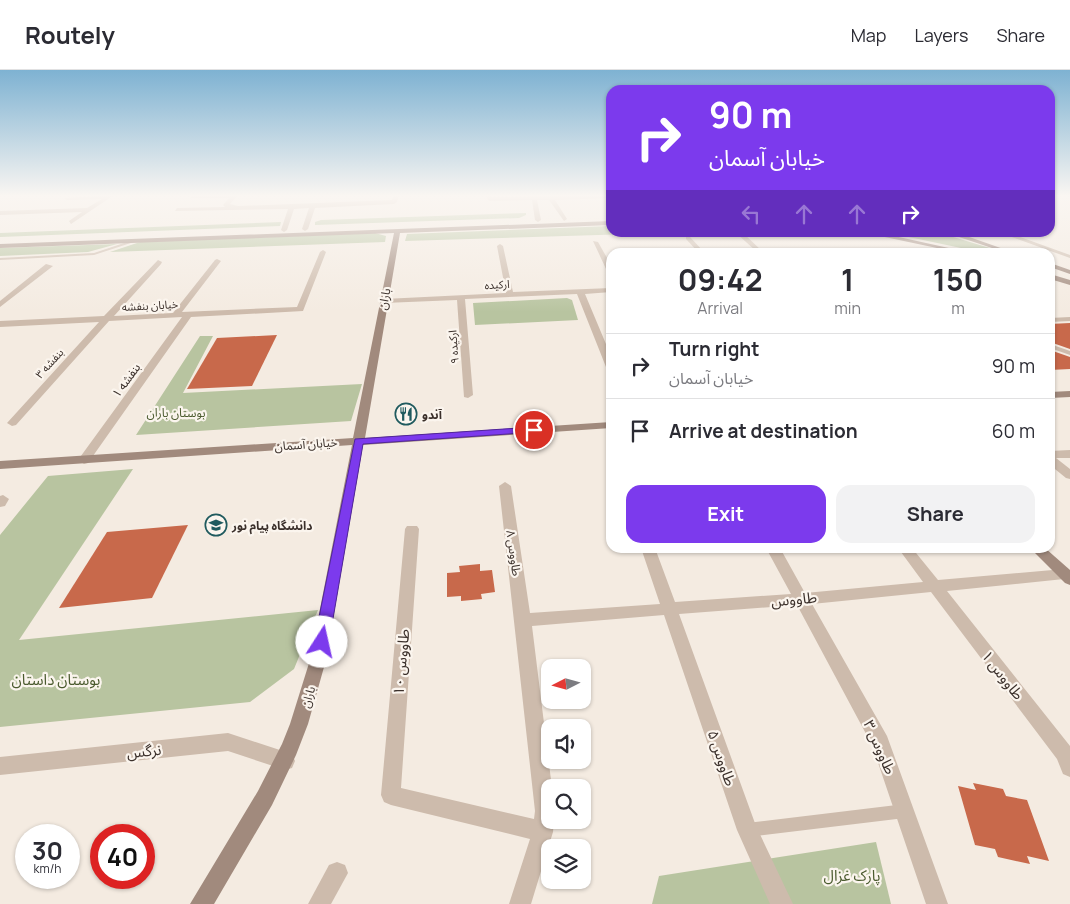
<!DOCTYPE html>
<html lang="en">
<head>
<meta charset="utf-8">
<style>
  :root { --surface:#fff; --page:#f2f2f3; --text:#2b2b33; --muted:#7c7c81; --line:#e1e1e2; --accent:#7c3aed }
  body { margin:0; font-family:Manrope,"Noto Sans Arabic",sans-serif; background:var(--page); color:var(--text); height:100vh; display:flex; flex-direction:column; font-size:19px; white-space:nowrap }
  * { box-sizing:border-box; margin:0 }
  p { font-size:16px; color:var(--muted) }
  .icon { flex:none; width:28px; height:28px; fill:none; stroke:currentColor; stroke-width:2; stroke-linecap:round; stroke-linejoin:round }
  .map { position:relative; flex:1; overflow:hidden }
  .details { position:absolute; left:606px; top:178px; width:449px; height:305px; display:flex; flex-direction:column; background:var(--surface); border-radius:15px; box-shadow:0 1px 4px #0004 }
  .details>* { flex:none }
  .hud { position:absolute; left:606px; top:15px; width:449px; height:152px; border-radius:15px; box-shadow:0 1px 4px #0004; background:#7c3aed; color:#fff; overflow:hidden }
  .needle { width:32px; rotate:264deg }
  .tools { position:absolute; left:541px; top:589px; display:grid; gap:10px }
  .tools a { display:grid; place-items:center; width:50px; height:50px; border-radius:10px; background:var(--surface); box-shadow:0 1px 4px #0004; font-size:25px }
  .speed { position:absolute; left:15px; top:754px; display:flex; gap:10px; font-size:25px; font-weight:700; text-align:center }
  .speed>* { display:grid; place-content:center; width:65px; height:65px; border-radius:50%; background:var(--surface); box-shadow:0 1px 4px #0004; line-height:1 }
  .speed small { font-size:12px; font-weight:400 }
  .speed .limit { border:8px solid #d22; background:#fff; color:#111 }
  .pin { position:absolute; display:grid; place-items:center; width:42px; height:42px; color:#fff; margin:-21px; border:2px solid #fff; border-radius:50%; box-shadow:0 1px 5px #0007 }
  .me { position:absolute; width:55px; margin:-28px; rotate:10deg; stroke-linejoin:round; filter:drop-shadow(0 0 4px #0008) }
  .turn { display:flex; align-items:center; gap:18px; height:105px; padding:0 20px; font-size:22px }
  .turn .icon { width:65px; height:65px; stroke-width:2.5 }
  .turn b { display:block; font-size:35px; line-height:42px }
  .lanes { display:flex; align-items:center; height:48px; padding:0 20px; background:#0003; justify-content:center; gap:25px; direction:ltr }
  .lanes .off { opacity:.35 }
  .eta { display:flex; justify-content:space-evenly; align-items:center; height:85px; text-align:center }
  .eta b { font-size:30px; font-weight:700; line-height:35px }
  .primary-button { display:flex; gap:10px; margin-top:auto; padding:10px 20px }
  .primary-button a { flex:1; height:58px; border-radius:15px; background:var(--accent); color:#fff; font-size:20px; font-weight:700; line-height:58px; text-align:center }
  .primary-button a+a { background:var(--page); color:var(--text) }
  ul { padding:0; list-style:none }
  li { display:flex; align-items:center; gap:15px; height:65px; padding:0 20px; border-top:1px solid var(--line) }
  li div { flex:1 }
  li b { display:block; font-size:19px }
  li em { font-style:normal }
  header { display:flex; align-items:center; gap:30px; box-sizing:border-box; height:70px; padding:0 25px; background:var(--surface); border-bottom:1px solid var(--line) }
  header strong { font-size:24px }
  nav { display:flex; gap:28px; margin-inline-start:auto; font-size:18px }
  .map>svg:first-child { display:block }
  .green { fill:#b8c4a0 }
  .building { fill:#c8694b }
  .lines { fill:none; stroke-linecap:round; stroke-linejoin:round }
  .lane { fill:#cdbbac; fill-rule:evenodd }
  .street { fill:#cdbbac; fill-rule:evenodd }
  .secondary { fill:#a18a7d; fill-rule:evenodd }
  .route { fill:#7c3aed; stroke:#51269a }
  .labels { text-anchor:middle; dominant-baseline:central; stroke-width:4.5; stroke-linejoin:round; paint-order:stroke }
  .far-street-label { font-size:11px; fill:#3b302b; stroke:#fbf5ee }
  .street-label { font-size:12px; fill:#3b302b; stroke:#fbf5ee }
  .park-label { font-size:12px; fill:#4a5a2e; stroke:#fbf5ee }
  .poi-label { font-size:12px; font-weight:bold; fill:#3b302b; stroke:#fbf5ee; text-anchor:start }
  .near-street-label { font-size:15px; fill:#3b302b; stroke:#fbf5ee }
  .near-park-label { font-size:15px; fill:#4a5a2e; stroke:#fbf5ee }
</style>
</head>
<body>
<header>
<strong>Routely</strong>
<nav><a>Map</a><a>Layers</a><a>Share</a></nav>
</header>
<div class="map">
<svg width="1070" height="834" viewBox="0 0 1070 834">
  <rect width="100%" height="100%" fill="#f4ebe1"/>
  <g class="green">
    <polygon points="526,143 526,145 519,148 315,155 315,152 321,150"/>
    <polygon points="281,152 280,156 0,167 0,163"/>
    <polygon points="611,156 611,162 664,163 405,171 407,164"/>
    <polygon points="375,163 386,166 385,172 110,182 140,172"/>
    <polygon points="923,163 940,163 1003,182 980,182 904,166"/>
    <polygon points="117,174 88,182 0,186 0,178"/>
    <polygon points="567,228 572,230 578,250 475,255 473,233"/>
    <polygon points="200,266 213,266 183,323 362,314 351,351 136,365"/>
    <polygon points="133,399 19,570 318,540 294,599 250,632 0,657 0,465 48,406"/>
    <polygon points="876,772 891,834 652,834 659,806"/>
  </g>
  <g class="building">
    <polygon points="1070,253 1070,279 1050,272 1050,254"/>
    <polygon points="277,265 252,316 187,319 217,268"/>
    <polygon points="1050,280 1070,287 1070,299 1050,300"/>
    <polygon points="188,455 152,528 59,538 107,462"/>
    <polygon points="480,494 480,501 492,500 495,522 481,524 482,529 461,531 461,526 447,527 447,503 460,502 459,496"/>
    <polygon points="973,713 1003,719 1006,726 1027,730 1049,791 1027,786 1030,794 998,787 995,779 975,775 958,716 976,720"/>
  </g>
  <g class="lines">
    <g class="lane">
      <polygon points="1006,162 1070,185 1070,188 998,162"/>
      <polygon points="136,169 140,170 94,185 0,190 0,188 94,183"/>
      <polygon points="1070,247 1070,251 1050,252 1050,248"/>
      <polygon points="1050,274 1070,281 1070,285 1050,278"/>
      <polygon points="905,734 910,736 912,741 910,746 905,748 747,767 742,765 740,760 742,755 747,753"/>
    </g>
    <g class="street">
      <polygon points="114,125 71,154 69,151 82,142 0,145 0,141 87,138 102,129 67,130 64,128"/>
      <polygon points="192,125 238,125 230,134 238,136 392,130 393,125 399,125 397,132 394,134 315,138 308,159 305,161 302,159 309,138 294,139 287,160 284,162 281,160 288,139 175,141 177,138 225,137 223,135 229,128 190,128"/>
      <polygon points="485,125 491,125 491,127 611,125 611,128 555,130 567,149 564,151 549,130 537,130 541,150 538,152 535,150 532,130 489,131"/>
      <polygon points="735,162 742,162 763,182 757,182"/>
      <polygon points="686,167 690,167 704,182 698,182 686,169"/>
      <polygon points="593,171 598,172 611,195 611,203 607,201"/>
      <polygon points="500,174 503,176 513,222 611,218 611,222 585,224 611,286 611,300 606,297 577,224 465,229 473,325 468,328 464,327 457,230 384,233 380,231 384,229 506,223 497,176"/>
      <polygon points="323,180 326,182 303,241 191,247 88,393 84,394 78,390 182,247 109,251 16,355 12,356 7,353 99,252 0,257 0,251 104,246 158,190 162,192 161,194 114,246 173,243 215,190 217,189 221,191 182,242 297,237 320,182"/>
      <polygon points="46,194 53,196 0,237 0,231"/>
      <polygon points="1070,380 1070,388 1056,388 1070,399 1070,409 1066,408 1050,395 1050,381"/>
      <polygon points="505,412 511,416 530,543 660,534 641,478 655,478 675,532 791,524 766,478 780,478 805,523 923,512 898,478 912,478 938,510 1064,499 1069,500 1070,506 1064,509 947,521 1070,676 1070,707 1063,704 1057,689 931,522 812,534 887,666 948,834 926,834 872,675 797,535 679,544 756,756 793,834 770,834 737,760 664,545 532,556 552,718 550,718 550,750 554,750 553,762 531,834 509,834 530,769 391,735 384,732 381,725 405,459 407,456 417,456 419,459 401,718 534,749 535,741 499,416"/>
      <polygon points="3,425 9,429 5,436 0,437 0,426"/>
      <polygon points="228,663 292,684 295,691 292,698 285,700 228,681 0,705 0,687"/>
      <polygon points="337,792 345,795 348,803 331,834 308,834 329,795"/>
    </g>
    <g class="secondary">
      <polygon points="611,151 611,155 400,163 365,368 611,352 611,358 363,375 326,590 308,654 296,685 272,735 214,834 190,834 258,721 282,674 290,654 310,590 352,375 0,399 0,391 353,368 394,163 0,178 0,174"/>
      <polygon points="861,162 876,162 967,182 956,182"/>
      <polygon points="944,162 955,162 1012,182 1004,182"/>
      <polygon points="1050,193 1070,200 1070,204 1050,197"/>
      <polygon points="1050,204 1070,210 1070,215 1050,209"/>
      <polygon points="1070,321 1070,327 1050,328 1050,322"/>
      <polygon points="1030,478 1045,478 1070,500 1070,515 1065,513"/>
    </g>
  </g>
  <linearGradient id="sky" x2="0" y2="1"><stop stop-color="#7eb2d2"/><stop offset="0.52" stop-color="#faf6f2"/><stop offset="1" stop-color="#faf6f2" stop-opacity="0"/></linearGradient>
  <rect width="1070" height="242" fill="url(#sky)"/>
  <polygon class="route" points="534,357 537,357 537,362 363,374 329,572 327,576 322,578 316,576 314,572 355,369"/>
  <defs>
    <g id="restaurant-ring" transform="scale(1.125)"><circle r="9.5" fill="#fbf5ee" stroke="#1f5a5e" stroke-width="1.5"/><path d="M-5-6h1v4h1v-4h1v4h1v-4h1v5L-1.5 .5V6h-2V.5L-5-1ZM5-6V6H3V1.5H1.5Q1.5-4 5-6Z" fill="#1f5a5e"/></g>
    <g id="university-ring" transform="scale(1.125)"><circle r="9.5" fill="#fbf5ee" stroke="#1f5a5e" stroke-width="1.5"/><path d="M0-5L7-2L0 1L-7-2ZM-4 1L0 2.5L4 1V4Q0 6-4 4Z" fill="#1f5a5e"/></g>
  </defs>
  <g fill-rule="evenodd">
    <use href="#restaurant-ring" x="406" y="344"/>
    <use href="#university-ring" x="216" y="455"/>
  </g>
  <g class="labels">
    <g class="far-street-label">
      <text transform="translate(497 214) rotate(-3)">ارکیده</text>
      <text transform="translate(150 235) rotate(-3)">خیابان بنفشه</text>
      <text transform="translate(453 277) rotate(-94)">ارکیده ۹</text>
      <text transform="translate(49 293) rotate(-48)">بنفشه ۳</text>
    </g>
    <g class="street-label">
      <text transform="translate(384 229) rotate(-79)">باران</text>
      <text transform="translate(126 310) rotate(-54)">بنفشه ۱</text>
      <text transform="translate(306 374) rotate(-4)">خیابان آسمان</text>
      <text transform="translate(514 483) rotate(82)">طاووس ۸</text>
      <text transform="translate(308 627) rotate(-74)">باران</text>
    </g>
    <g class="park-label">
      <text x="176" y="342">بوستان باران</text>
    </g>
    <g class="poi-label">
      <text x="422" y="344">آندو</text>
      <text x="232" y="455">دانشگاه پیام نور</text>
    </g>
    <g class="near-street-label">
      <text transform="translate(794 529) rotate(-5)">طاووس</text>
      <text transform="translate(401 592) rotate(-85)">طاووس ۱۰</text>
      <text transform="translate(1003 605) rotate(52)">طاووس ۱</text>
      <text transform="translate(880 677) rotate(66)">طاووس ۳</text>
      <text transform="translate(144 681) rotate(-6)">نرگس</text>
      <text transform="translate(722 688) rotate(71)">طاووس ۵</text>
    </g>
    <g class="near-park-label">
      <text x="56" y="609">بوستان داستان</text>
      <text x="852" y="805">پارک غزال</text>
    </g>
  </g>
</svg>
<div class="tools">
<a><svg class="needle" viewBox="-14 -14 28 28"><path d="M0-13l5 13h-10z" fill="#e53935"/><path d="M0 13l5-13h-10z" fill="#7c7c81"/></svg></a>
<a><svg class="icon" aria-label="sound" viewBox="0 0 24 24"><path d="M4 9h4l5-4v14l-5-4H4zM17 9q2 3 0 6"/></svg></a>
<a><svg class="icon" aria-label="search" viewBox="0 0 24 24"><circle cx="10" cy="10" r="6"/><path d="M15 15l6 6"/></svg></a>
<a><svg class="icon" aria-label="layers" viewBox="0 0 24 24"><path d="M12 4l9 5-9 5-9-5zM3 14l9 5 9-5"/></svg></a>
</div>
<div class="speed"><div>30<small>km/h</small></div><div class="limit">40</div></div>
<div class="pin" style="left:534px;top:360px;background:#d93025"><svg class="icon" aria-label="arrive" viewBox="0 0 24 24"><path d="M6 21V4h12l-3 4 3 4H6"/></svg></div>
<svg class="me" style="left:322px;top:572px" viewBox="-20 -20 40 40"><circle r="19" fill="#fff"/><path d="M0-13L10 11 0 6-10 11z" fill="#7c3aed"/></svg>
<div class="hud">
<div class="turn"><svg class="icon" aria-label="right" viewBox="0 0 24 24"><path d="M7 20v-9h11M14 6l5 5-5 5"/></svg><div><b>90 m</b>خیابان آسمان</div></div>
<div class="lanes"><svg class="icon off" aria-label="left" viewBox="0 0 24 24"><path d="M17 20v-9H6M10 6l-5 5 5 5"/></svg><svg class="icon off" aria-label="ahead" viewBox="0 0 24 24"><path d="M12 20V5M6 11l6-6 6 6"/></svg><svg class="icon off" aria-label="ahead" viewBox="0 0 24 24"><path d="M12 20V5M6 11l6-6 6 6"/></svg><svg class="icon" aria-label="right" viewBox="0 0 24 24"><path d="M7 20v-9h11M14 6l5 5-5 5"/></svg></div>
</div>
<section class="details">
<div class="eta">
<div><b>09:42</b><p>Arrival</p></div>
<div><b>1</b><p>min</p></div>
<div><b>150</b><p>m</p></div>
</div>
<ul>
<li><svg class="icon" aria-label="right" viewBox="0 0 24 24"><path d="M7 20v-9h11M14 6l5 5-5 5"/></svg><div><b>Turn right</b><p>خیابان آسمان</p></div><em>90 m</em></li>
<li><svg class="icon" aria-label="arrive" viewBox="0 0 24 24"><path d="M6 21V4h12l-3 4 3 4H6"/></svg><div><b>Arrive at destination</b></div><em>60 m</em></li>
</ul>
<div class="primary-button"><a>Exit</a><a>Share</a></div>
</section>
</div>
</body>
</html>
